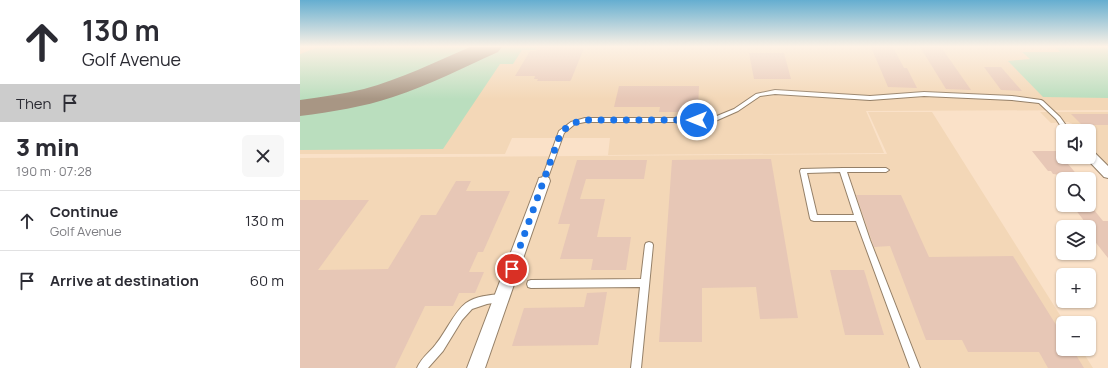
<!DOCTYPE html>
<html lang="en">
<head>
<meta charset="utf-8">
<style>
  :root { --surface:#fff; --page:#f7f7f7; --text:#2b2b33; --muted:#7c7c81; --line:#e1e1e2 }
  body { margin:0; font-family:Manrope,sans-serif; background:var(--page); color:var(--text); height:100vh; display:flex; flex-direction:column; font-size:15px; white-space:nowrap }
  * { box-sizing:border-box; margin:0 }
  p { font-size:13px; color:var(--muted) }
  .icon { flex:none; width:22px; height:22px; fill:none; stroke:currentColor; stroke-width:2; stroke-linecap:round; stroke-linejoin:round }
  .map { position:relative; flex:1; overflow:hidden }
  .side { display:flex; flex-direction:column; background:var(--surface); width:300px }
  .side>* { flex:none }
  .banner { background:#fff; color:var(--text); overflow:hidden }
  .tools { position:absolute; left:756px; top:124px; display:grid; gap:8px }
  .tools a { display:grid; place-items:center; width:40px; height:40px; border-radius:6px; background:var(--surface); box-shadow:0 1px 3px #0004; font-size:20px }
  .pin { position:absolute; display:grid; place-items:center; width:34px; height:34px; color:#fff; margin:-17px; border:2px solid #fff; border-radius:50%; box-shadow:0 1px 4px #0007 }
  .me { position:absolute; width:44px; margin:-22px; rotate:270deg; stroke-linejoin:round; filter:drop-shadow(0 0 3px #0008) }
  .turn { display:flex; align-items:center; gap:14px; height:84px; padding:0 16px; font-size:18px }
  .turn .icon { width:52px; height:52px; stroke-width:2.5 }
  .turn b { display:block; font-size:28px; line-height:34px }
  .then { display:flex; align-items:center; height:38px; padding:0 16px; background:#0003; gap:8px; font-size:15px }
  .round { display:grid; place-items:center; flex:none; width:42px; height:42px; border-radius:6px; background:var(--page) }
  .headline { display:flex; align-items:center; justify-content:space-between; height:68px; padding:0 16px }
  h1 { font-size:24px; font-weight:800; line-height:30px }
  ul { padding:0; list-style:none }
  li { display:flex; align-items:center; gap:12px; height:60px; padding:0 16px; border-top:1px solid var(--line) }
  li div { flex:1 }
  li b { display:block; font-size:15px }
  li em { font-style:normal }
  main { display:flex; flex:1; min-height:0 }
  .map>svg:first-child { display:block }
  .built { fill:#f3d7b7 }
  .green { fill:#badebe }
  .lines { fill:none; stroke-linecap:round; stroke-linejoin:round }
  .taxiway { fill:#a89684; fill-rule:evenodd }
  .building { fill:#e7c7b6 }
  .service-casing { stroke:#958068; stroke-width:2 }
  .minor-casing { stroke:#958068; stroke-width:2 }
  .service { fill:#fff; fill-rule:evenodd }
  .minor { fill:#fff; fill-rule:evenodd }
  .route { stroke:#1a73e8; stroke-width:7; stroke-dasharray:0 12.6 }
</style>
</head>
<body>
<main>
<section class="side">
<div class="banner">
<div class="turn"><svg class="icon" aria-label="ahead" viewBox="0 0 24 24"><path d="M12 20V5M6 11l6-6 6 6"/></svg><div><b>130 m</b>Golf Avenue</div></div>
<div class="then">Then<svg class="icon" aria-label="arrive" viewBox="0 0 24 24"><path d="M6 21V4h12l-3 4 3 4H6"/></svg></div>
</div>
<div class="headline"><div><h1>3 min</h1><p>190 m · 07:28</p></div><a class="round"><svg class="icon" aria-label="close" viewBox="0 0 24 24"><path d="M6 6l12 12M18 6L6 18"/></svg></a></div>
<ul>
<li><svg class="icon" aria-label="ahead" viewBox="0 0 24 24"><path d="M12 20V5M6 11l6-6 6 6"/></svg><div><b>Continue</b><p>Golf Avenue</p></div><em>130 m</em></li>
<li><svg class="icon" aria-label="arrive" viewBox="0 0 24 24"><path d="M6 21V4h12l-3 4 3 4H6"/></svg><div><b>Arrive at destination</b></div><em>60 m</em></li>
</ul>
</section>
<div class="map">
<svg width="808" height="368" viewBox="0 0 808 368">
  <rect width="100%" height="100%" fill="#fae1c8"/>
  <g class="built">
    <polygon points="0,47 808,47 808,110 566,111 584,153 308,155 310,138 212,138 205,154 0,154"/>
    <polygon points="568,112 632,112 765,323 763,323 763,349 781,349 793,368 0,368 0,158 587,154"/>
    <polygon points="740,112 808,112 808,166 793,151 791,145 792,138 789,131 768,122 751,123"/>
  </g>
  <g class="green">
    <path d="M19 47H178C121 72 64 98 0 101V54Z"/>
    <path d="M203 47H237L236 50H222L213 64H200L143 149 0 150V114C74 107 136 76 203 47Z"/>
    <polygon points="756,47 805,47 808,49 808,98 743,97 708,61 730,59 722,52 760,52"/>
  </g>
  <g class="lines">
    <path class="taxiway" d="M170 47H202L198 52C164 67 130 85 93 97 63 107 32 112 0 116V100C21 97 43 94 64 89 101 79 135 62 170 47Z"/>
  </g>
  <g class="building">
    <polygon points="238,47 284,48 271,80 270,81 237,81 238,79 234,79 235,76 215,76 230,51 236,51"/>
    <polygon points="571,47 593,47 604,68 607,68 617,88 588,87"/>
    <polygon points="620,47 641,47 671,90 646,89"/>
    <polygon points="449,53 484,53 491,79 454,79"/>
    <polygon points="684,67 701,67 722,91 701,90"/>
    <polygon points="319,86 399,86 398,112 359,112 360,107 314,107"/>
    <polygon points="771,114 808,114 808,125 782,125"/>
    <polygon points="732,151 757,151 779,177 753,174 751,171 748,171"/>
    <polygon points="471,159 498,318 460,319 456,287 402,288 402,342 359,342 372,160"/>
    <polygon points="277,160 347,160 344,179 286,179 280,199 305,199 297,237 331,237 326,270 291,270 293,259 260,259 270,224 258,224"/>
    <polygon points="156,181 171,181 166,191 210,191 183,252 178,252 169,272 184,272 175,293 159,293 153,306 125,306 95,368 0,368 0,200 69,200 18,270 88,269 121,215 136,215"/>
    <polygon points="556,195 601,195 629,257 713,256 763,336 763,349 773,350 784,368 748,368 739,352 668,352 662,340 626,340 590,246 574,247"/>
    <polygon points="772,205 790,205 803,221 808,221 808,258 789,234 789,227 783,227 782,226 788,226"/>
    <polygon points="530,270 564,270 584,335 545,335"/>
    <polygon points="307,292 298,345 212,346 224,308 284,307 287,293"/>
  </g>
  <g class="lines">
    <g class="service-casing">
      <g id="service">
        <polygon points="475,90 570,96 624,92 712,96 741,100 743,101 760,117 770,131 764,131 756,119 739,103 712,100 624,96 570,100 475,94 460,96 438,111 413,122 285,122 275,124 264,133 246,183 244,183 241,181 259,131 271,122 285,118 412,118 434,109 456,94"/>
        <path d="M543 168H586L589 170 586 172H547L570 240 620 368H610L556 221H514L511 220 510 218 500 171 501 169ZM540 172 554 215H517L507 173Z"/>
        <polygon points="349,242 352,243 353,245 341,368 331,368 340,287 231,288 228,287 227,284 228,281 231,280 341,279 345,245 346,243"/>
        <path d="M202 294 205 295 206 298 205 301 187 304 172 309 162 320 143 351 128 368H117C121 358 130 352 136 344 146 332 154 312 166 303 176 296 190 295 202 294Z"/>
      </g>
    </g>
    <g class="minor-casing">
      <g id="minor">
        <polygon points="789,150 793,151 808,166 808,178 804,177 785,157 789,157"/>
        <polygon points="244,177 249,178 250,181 185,368 167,368 238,181 239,178"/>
      </g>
    </g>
    <use href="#service" class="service"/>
    <use href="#minor" class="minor"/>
  </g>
  <linearGradient id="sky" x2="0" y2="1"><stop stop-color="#65aed0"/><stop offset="0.47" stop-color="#fdf2e6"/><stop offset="1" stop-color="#fdf2e6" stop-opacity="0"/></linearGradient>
  <rect width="808" height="99" fill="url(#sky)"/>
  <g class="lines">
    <polyline class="route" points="212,269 261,132 273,123 285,120 397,120"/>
  </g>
</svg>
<div class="tools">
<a><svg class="icon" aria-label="sound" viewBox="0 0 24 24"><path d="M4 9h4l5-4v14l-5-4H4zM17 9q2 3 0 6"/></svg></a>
<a><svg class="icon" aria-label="search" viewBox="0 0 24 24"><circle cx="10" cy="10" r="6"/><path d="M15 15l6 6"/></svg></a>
<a><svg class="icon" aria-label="layers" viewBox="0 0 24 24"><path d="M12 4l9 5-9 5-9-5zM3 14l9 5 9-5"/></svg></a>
<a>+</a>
<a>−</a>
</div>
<div class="pin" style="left:212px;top:269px;background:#d93025"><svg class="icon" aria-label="arrive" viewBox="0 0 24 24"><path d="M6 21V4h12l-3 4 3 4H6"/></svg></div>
<svg class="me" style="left:397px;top:120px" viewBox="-20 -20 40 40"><circle r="17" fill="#1a73e8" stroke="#fff" stroke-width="3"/><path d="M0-11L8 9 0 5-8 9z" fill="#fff"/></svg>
</div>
</main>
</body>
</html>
